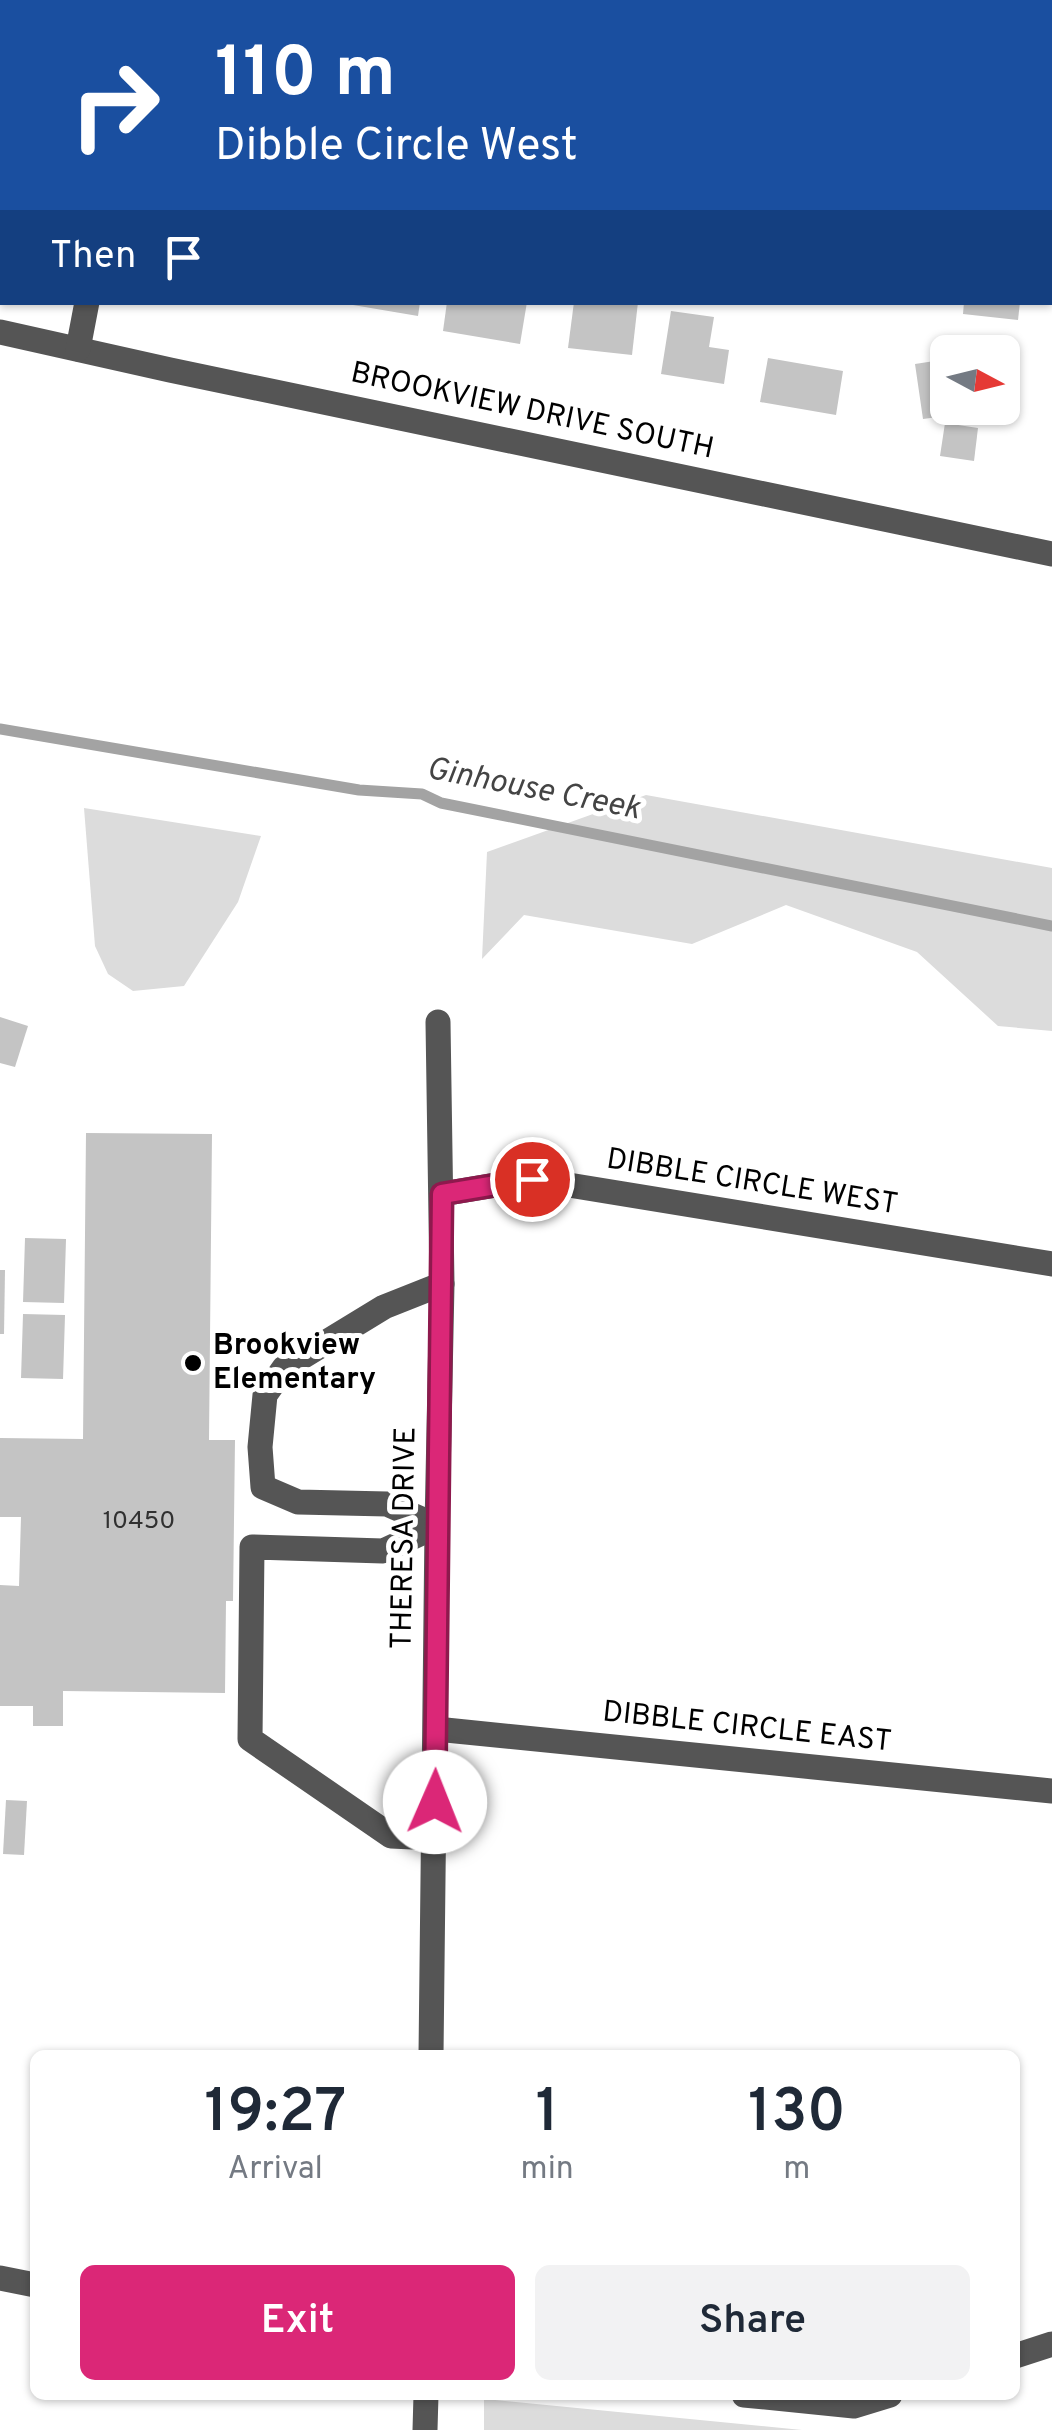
<!DOCTYPE html>
<html lang="en">
<head>
<meta charset="utf-8">
<style>
  :root { --surface:#fff; --page:#f2f2f3; --text:#1f2937; --muted:#747a83; --accent:#db2777 }
  body { margin:0; font-family:Overpass,sans-serif; background:var(--page); color:var(--text); height:100vh; display:flex; flex-direction:column; font-size:38px; white-space:nowrap }
  * { box-sizing:border-box; margin:0 }
  p { font-size:32px; color:var(--muted) }
  .icon { flex:none; width:55px; height:55px; fill:none; stroke:currentColor; stroke-width:2; stroke-linecap:round; stroke-linejoin:round }
  .map { position:relative; flex:1; overflow:hidden }
  .panel { position:absolute; left:30px; top:2050px; width:990px; height:350px; display:flex; flex-direction:column; background:var(--surface); border-radius:15px; box-shadow:0 2px 8px #0004 }
  .panel>* { flex:none }
  .hud { position:absolute; left:0px; top:0px; width:1052px; height:305px; box-shadow:0 2px 8px #0004; background:#1a4fa0; color:#fff; overflow:hidden }
  .needle { width:65px; rotate:97deg }
  .tools { position:absolute; left:930px; top:335px; display:grid; gap:20px }
  .tools a { display:grid; place-items:center; width:90px; height:90px; border-radius:15px; background:var(--surface); box-shadow:0 2px 8px #0004; font-size:50px }
  .pin { position:absolute; display:grid; place-items:center; width:85px; height:85px; color:#fff; margin:-42px; border:5px solid #fff; border-radius:50%; box-shadow:0 2px 10px #0007 }
  .me { position:absolute; width:110px; margin:-55px; rotate:1deg; stroke-linejoin:round; filter:drop-shadow(0 0 8px #0008) }
  .turn { display:flex; align-items:center; gap:35px; height:210px; padding:0 50px; font-size:45px }
  .turn .icon { width:130px; height:130px; stroke-width:2.5 }
  .turn b { display:block; font-size:70px; line-height:85px }
  .then { display:flex; align-items:center; height:95px; padding:0 50px; background:#0003; gap:20px; font-size:38px }
  .eta { display:flex; justify-content:space-evenly; align-items:center; height:170px; text-align:center }
  .eta b { font-size:60px; font-weight:600; line-height:70px }
  .primary-button { display:flex; gap:20px; margin-top:auto; padding:20px 50px }
  .primary-button a { flex:1; height:115px; border-radius:15px; background:var(--accent); color:#fff; font-size:40px; font-weight:600; line-height:115px; text-align:center }
  .primary-button a+a { background:var(--page); color:var(--text) }
  .map>svg:first-child { display:block }
  .green { fill:#dcdcdc }
  .lines { fill:none; stroke-linecap:round; stroke-linejoin:round }
  .stream { stroke:#a3a3a3; stroke-width:11 }
  .building { fill:#c4c4c4 }
  .minor { stroke:#555; stroke-width:25 }
  .route-casing { stroke:#8e194d; stroke-width:25 }
  .route { stroke:#db2777; stroke-width:18 }
  .poi-dot { fill:#000; stroke:#fff; stroke-width:4 }
  .labels { text-anchor:middle; dominant-baseline:central; stroke-width:10; stroke-linejoin:round; paint-order:stroke }
  .number-label { font-size:25px; fill:#313131 }
  .street-label { font-size:30px; fill:#000; stroke:#fff }
  .poi-label { font-size:30px; font-weight:bold; fill:#000; stroke:#fff; text-anchor:start }
  .water-label { font-size:32px; font-style:italic; fill:#444; stroke:#fff }
</style>
</head>
<body>
<div class="map">
<svg width="1052" height="2430" viewBox="0 0 1052 2430">
  <rect width="100%" height="100%" fill="#fff"/>
  <g class="green">
    <polygon points="646,795 1052,868 1052,1031 998,1026 917,952 786,905 692,944 524,915 482,959 487,852"/>
    <polygon points="84,808 261,836 238,902 184,986 133,991 108,974 95,946"/>
    <polygon points="484,2399 485,2399 802,2430 484,2430"/>
  </g>
  <g class="lines">
    <polyline class="stream" points="0,729 359,790 422,794 441,803 1052,926"/>
  </g>
  <g class="building">
    <polygon points="353,302 420,302 418,316 353,305"/>
    <polygon points="447,302 527,302 520,344 443,331"/>
    <polygon points="574,302 638,302 632,355 568,348"/>
    <polygon points="964,302 1020,302 1018,320 963,314"/>
    <polygon points="671,311 714,317 709,347 729,350 724,384 661,374"/>
    <polygon points="768,358 843,371 836,415 760,402"/>
    <polygon points="941,360 943,378 948,377 948,408 990,408 990,410 923,419 915,364"/>
    <polygon points="945,423 978,428 974,461 940,456"/>
    <polygon points="0,1017 28,1026 15,1067 0,1063"/>
    <polygon points="86,1133 212,1134 209,1440 235,1440 233,1601 226,1601 225,1693 63,1691 63,1726 33,1726 33,1706 0,1706 0,1585 19,1586 21,1517 0,1517 0,1438 83,1439"/>
    <polygon points="25,1238 66,1239 64,1303 23,1302"/>
    <polygon points="0,1270 5,1270 4,1334 0,1334"/>
    <polygon points="23,1314 65,1315 63,1379 21,1378"/>
    <polygon points="6,1800 27,1801 24,1855 3,1854"/>
  </g>
  <g class="lines">
    <g class="minor">
      <polyline points="976,0 990,2"/>
      <polyline points="1050,14 1052,14"/>
      <polyline points="0,332 170,370 1052,554"/>
      <polyline points="78,349 87,302"/>
      <polyline points="442,1194 532,1179 1052,1264"/>
      <polyline points="437,1526 387,1504 298,1502 263,1487 260,1447 265,1395 284,1368 384,1307 442,1284"/>
      <polyline points="436,1729 1052,1791"/>
      <polyline points="434,1838 391,1836 250,1739 252,1547 383,1551 437,1526"/>
      <polyline points="431,2055 437,1526 442,1284 438,1022"/>
      <polyline points="0,2278 35,2285"/>
      <polyline points="1015,2356 1052,2344"/>
      <polyline points="744,2395 854,2406 890,2395"/>
      <polyline points="425,2430 426,2395"/>
    </g>
  </g>
  <g class="lines">
    <g class="route-casing">
      <polyline id="route" points="435,1802 442,1194 532,1179"/>
    </g>
    <use href="#route" class="route"/>
  </g>
  <circle class="poi-dot" cx="193" cy="1363" r="10"/>
  <g class="labels">
    <g class="number-label">
      <text x="139" y="1522">10450</text>
    </g>
    <g class="street-label">
      <text transform="translate(532 412) rotate(12)">BROOKVIEW DRIVE SOUTH</text>
      <text transform="translate(752 1183) rotate(9)">DIBBLE CIRCLE WEST</text>
      <text transform="translate(405 1538) rotate(-89)">THERESA DRIVE</text>
      <text transform="translate(747 1728) rotate(6)">DIBBLE CIRCLE EAST</text>
    </g>
    <g class="poi-label">
      <text x="213" y="1346">Brookview<tspan x="213" dy="34">Elementary</tspan></text>
    </g>
    <g class="water-label">
      <text transform="translate(533 790) rotate(11)">Ginhouse Creek</text>
    </g>
  </g>
</svg>
<div class="tools">
<a><svg class="needle" viewBox="-14 -14 28 28"><path d="M0-13l5 13h-10z" fill="#e53935"/><path d="M0 13l5-13h-10z" fill="#747a83"/></svg></a>
</div>
<div class="pin" style="left:532px;top:1179px;background:#d93025"><svg class="icon" aria-label="arrive" viewBox="0 0 24 24"><path d="M6 21V4h12l-3 4 3 4H6"/></svg></div>
<svg class="me" style="left:435px;top:1802px" viewBox="-20 -20 40 40"><circle r="19" fill="#fff"/><path d="M0-13L10 11 0 6-10 11z" fill="#db2777"/></svg>
<div class="hud">
<div class="turn"><svg class="icon" aria-label="right" viewBox="0 0 24 24"><path d="M7 20v-9h11M14 6l5 5-5 5"/></svg><div><b>110 m</b>Dibble Circle West</div></div>
<div class="then">Then<svg class="icon" aria-label="arrive" viewBox="0 0 24 24"><path d="M6 21V4h12l-3 4 3 4H6"/></svg></div>
</div>
<section class="panel">
<div class="eta">
<div><b>19:27</b><p>Arrival</p></div>
<div><b>1</b><p>min</p></div>
<div><b>130</b><p>m</p></div>
</div>
<div class="primary-button"><a>Exit</a><a>Share</a></div>
</section>
</div>
</body>
</html>
